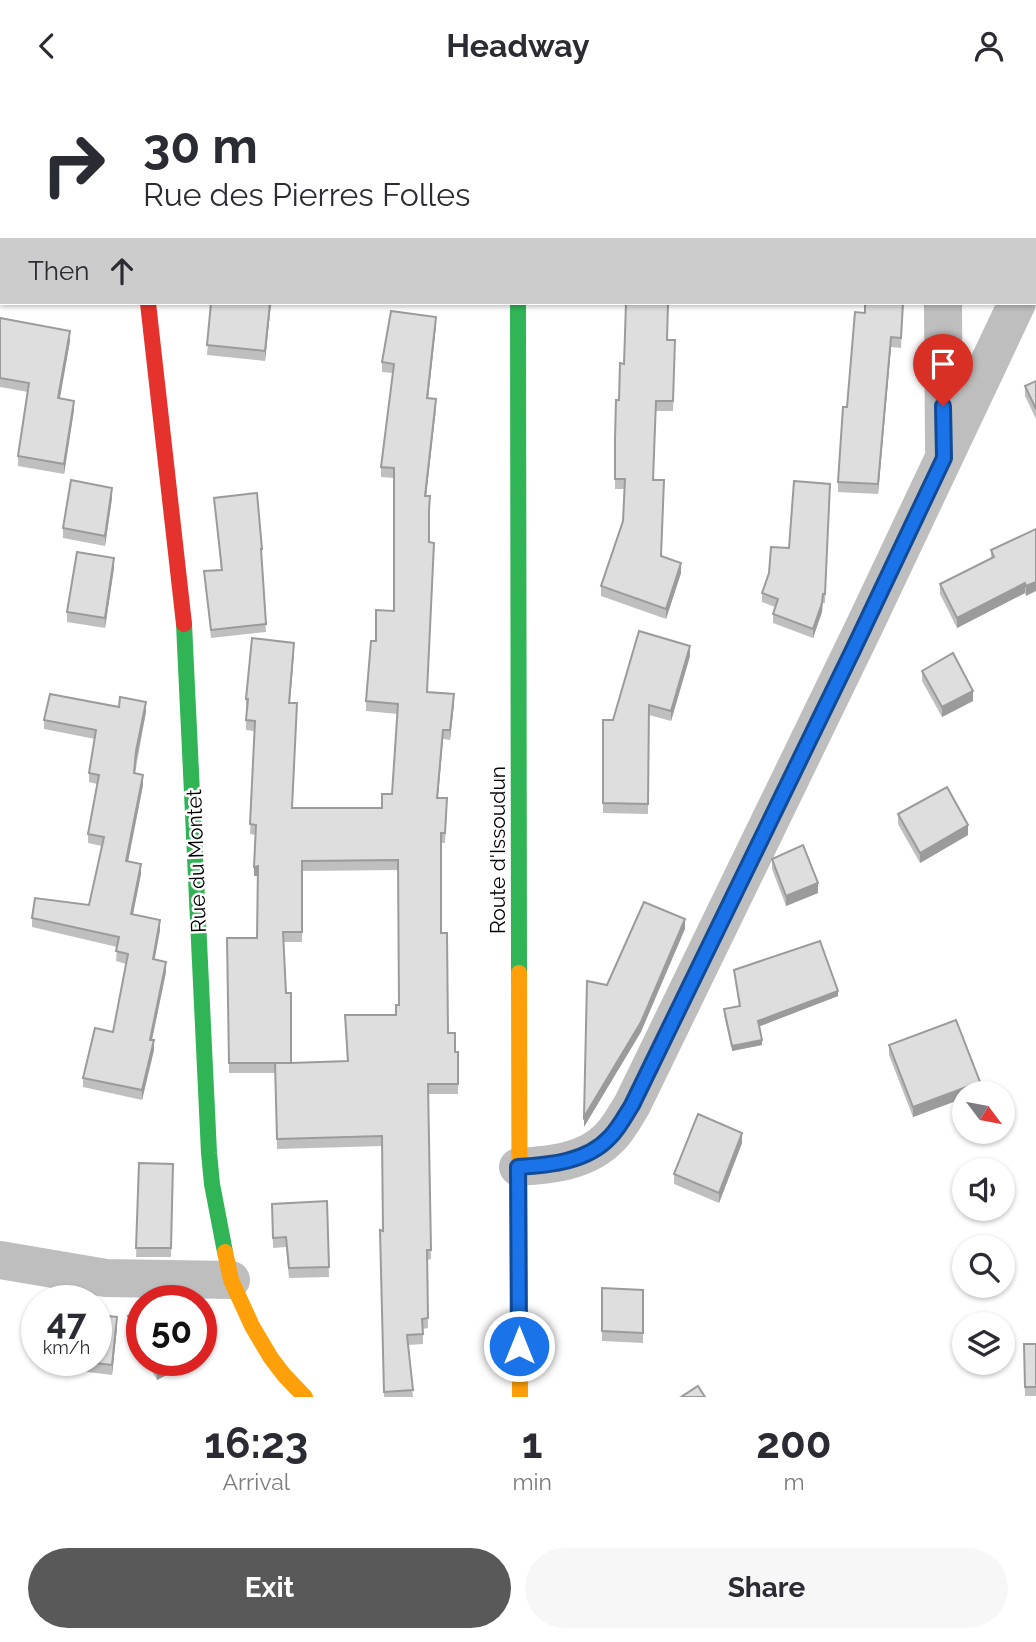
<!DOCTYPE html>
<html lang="en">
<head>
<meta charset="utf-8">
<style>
  :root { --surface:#fff; --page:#f7f7f7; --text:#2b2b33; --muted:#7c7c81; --accent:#595959 }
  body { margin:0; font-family:Raleway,sans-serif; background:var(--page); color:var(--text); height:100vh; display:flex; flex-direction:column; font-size:26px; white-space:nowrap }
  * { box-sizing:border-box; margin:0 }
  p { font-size:23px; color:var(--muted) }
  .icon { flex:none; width:38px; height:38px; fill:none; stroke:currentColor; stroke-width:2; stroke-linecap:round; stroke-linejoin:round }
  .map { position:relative; height:1306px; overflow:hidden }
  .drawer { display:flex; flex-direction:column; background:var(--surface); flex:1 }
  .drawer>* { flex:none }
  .banner { position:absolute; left:0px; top:0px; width:1036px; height:214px; box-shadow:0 2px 5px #0004; background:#fff; color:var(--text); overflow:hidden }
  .needle { width:46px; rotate:122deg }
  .tools { position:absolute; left:952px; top:990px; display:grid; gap:14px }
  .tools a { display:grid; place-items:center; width:63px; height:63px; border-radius:50%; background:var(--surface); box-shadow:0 2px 5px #0004; font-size:35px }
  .speed { position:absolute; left:21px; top:1194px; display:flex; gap:14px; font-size:35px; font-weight:700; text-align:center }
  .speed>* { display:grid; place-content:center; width:91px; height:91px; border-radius:50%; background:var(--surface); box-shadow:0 2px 5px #0004; line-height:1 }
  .speed small { font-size:18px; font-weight:400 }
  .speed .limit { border:10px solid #d22; background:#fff; color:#111 }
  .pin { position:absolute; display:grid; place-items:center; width:60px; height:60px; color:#fff; margin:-72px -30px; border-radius:50% 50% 50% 0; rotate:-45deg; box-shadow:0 0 7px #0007 }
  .pin .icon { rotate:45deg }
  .me { position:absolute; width:77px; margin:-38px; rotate:0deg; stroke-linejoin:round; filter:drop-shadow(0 0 5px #0008) }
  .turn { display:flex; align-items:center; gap:24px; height:147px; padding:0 28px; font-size:32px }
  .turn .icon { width:91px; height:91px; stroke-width:2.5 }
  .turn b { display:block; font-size:49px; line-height:60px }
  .then { display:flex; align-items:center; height:66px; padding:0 28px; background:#0003; gap:14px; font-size:26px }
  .eta { display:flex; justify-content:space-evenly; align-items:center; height:119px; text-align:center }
  .eta b { font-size:42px; font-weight:700; line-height:49px }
  .button { display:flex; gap:14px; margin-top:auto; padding:14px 28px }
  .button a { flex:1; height:80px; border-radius:42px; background:var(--accent); color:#fff; font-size:28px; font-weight:700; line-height:80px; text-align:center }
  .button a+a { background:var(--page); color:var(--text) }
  header { display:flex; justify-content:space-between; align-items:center; height:91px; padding:0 28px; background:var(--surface); font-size:32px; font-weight:700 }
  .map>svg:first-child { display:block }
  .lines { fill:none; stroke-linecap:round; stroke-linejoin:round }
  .street { stroke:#bebebe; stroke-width:38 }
  .fast { stroke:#30b455; stroke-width:16 }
  .slow { stroke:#ff9f0a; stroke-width:16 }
  .jam { stroke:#e5322d; stroke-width:16 }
  .wall { fill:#bfbfbf; fill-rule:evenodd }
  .shaded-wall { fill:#9b9b9b }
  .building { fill:#dedede; stroke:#9b9b9b; stroke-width:2; fill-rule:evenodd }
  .route-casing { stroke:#114b97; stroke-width:18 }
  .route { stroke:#1a73e8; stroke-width:12 }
  .labels { text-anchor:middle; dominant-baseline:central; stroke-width:5; stroke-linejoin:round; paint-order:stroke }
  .street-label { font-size:21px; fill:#000; stroke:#fff }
</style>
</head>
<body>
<header><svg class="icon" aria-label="back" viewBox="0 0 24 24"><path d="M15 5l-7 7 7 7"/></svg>Headway<svg class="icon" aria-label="person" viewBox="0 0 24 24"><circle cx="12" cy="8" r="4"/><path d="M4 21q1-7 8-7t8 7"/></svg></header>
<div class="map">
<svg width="1036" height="1306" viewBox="0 0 1036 1306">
  <rect width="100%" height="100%" fill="#fff"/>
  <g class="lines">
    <g class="street">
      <polyline points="106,0 106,2"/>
      <polyline points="919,0 923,2"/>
      <polyline points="1034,52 1036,52"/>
      <polyline points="1034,175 1036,171"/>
      <polyline points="943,212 944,357"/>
      <path d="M518 1076C550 1074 587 1071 610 1046 619 1037 625 1025 632 1014L864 536 1017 212"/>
      <polyline points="0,1169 106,1187 231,1189"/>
    </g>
    <g class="fast">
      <polyline points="520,0 520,2"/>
      <polyline points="518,212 519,882"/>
      <polyline points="184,533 209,1062 212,1093 225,1161"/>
    </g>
    <g class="slow">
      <polyline points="519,882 520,1306"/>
      <polyline points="225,1161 231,1189 252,1235 271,1267 284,1284 305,1306"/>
    </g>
    <polyline class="jam" points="148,212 184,533"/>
  </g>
  <g class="wall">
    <polygon points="0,0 23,0 22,2 2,2 2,32 0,32"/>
    <rect x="0" y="89" width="2" height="103"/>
    <polygon points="211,212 271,212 265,270 207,264"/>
    <polygon points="903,212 901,257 891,256 878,403 838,401 838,391 847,316 865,222"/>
    <polygon points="0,227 70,250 60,307 74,319 64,383 18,375 18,365 28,301 0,296"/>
    <path d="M436 235 428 307 436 317 426 405 430 415 429 428 427 601 454 613 450 649 443 648 438 707 447 717 445 752H441V842L448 942 455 961H458V1003H428L431 1168 427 1169 428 1237 423 1238V1253L408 1254 413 1306H384L380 1149 383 1140 382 1055 277 1058 275 982H229L227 847H257L258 785H254L256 744 250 743 254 640 246 639V608L294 561 290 612 292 717H382L392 703 398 623 366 620V610L376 550 394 520V387L381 386V376L393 282 382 281V271ZM398 779 399 914 396 924H345L347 970 291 972 283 851H302V780Z"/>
    <polygon points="667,249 674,298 673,320 656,320 653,389 661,465 681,482 666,528 601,505 601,495 623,430 624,398 615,398 615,388 619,309 624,273"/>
    <polygon points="1036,290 1036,328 1025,305 1025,295"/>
    <polygon points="830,393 825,512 823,512 822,521 813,547 773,532 773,523 775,516 762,511 762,502 789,457"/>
    <polygon points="112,407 105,455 63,447 63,437"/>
    <polygon points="214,407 262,458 262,465 261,465 266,541 211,547 204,480 221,479"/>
    <polygon points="1036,438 1026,505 1025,502 957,537 940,503 940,493 991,467 991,459"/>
    <polygon points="114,477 105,537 67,531 67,521"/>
    <polygon points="690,565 671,630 649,624 648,723 603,722 603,629 613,629"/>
    <polygon points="922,580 973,610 942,626 922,590"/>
    <polygon points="146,621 135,683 143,694 128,771 141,783 133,823 160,839 154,868 166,881 152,949 154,959 142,1009 83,996 83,987 113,941 126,873 116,870 117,856 32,836 32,827 89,814 102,755 88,752 88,743 97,693 89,691 89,682 95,648 44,638 44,629"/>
    <polygon points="898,723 968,744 920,772 898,733"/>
    <polygon points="772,768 818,802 786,815 772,778"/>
    <polygon points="734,879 838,905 759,935 762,954 732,960 724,924 724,918 739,915"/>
    <polygon points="889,954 980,1001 964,1003 964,1007 913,1026 889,964"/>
    <polygon points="742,1052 719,1112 674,1093 674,1083"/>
    <polygon points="139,1072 173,1073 171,1166 136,1166"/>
    <polygon points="327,1110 329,1186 289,1187 286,1156 273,1157 272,1113"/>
    <polygon points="602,1197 643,1199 643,1252 602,1250"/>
    <polygon points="142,1218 142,1262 128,1235 128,1225"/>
    <polygon points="117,1236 112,1284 55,1277 55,1269 96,1269"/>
    <polygon points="1036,1253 1036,1305 1025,1305 1024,1262"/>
    <polygon points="146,1269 195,1269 157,1289"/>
  </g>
  <g class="shaded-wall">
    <polygon points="270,212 271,212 265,270 265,260"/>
    <polygon points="436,226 436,235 427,317 427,307"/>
    <polygon points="70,240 70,250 58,317 58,307"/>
    <polygon points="891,246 891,256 878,403 878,393"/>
    <polygon points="436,308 436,317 425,415 425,405"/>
    <polygon points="74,310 74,319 64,383 64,373"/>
    <polygon points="112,397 112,407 105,455 105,445"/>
    <polygon points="114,467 114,477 105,537 105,527"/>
    <polygon points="681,472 681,482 666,528 666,518"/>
    <polygon points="1036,491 1036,500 1026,505 1026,495"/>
    <polygon points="1025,492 1025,502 957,537 957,527"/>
    <polygon points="823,503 822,521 813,547 813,538"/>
    <polygon points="294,552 294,561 289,621 289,612"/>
    <polygon points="690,555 690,565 671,630 671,620"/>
    <polygon points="973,600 973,610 942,626 942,616"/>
    <polygon points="454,603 454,613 450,649 450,639"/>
    <polygon points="146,611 146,621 136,670 134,692 136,660"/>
    <polygon points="443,639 443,648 437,716 437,707"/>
    <polygon points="143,684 143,694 126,780 126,770"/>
    <polygon points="968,734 968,744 920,772 920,762"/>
    <polygon points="141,773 141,783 131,833 131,823"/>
    <polygon points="258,775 258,785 254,785 254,776"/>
    <polygon points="818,792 818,802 786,815 786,805"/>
    <polygon points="685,828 685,838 641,941 584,1036 584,1026"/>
    <polygon points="160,829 160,839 153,878 153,868"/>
    <polygon points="166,871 166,881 150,958 150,949"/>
    <polygon points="838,900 838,905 758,936 758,930"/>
    <polygon points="154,949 154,959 142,1009 142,999"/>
    <polygon points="762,949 762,954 732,960 732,955"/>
    <polygon points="980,991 980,1001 974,1003 964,1003 964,1007 913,1026 913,1016"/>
    <polygon points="742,1042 742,1052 719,1112 719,1102"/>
    <polygon points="117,1226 117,1236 112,1284 112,1274"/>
    <polygon points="209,1251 209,1261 201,1266 201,1256"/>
    <polygon points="176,1269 195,1269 157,1289 157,1279"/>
  </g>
  <g class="building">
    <polygon points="0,0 21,0 20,2 2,2 2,22 0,22"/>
    <polygon points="201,0 245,0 245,2 200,2"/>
    <polygon points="364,0 410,0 410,2 363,2"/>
    <rect x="598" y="0" width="52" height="2"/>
    <rect x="0" y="89" width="2" height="93"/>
    <polygon points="211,212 270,212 265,260 207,254"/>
    <polygon points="626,212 668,212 667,249 675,249 673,310 656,310 653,389 664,389 661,465 681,472 666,518 601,495 623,430 625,388 615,388 615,348 616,309 619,309 620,272 624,273"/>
    <polygon points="865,212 903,212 901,247 891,246 878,393 838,391 843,316 847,316 855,221 865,222"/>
    <path d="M391 220 436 226 427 307 436 308 425 405H430L429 419V451L434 452 427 601 454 603 450 639H443L437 707H447L445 742H441V842H447L448 942H455V961H458V993H428L431 1159H427L428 1227 422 1228 423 1243 407 1244 413 1299 384 1301 380 1139 383 1140 382 1045 277 1048 275 972H291H229L227 847H257L258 775 254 776 256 734 250 733 255 630 246 629 248 608H246L252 547 294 552 289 612H297L292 717H382V703H392L398 613 366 610 371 550H376V519L394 520V377L381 376 394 273 382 271ZM398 769 399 914H396V924H345L348 970 291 972V902H286L283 841H302V770Z"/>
    <polygon points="0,227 70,240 58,307 74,310 64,373 18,365 29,292 0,287"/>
    <polygon points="1036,290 1036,318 1025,295"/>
    <polygon points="71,389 112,397 105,445 63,437"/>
    <polygon points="794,390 830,393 825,503 823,503 822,512 813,538 773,523 778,508 762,502 769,482 771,456 789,457"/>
    <polygon points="257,402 262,458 261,458 266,533 211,539 204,480 222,479 214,407"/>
    <polygon points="1036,438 1036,491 1026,495 1025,492 957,527 940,493 994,466 991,459"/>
    <polygon points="77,461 114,467 105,527 67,521"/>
    <polygon points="639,540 690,555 671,620 649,614 648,713 603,712 603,629 613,629"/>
    <polygon points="953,562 973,600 942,616 922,580"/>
    <polygon points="50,603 119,616 120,606 146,611 136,660 134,682 143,684 126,770 141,773 131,823 160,829 153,868 166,871 150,949 154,949 142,999 83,987 95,937 113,941 128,863 116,860 119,846 32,827 35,807 89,814 104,746 88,743 99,684 89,682 96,639 44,629"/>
    <polygon points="947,696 968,734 920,762 898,723"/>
    <polygon points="803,754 818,792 786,805 772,768"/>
    <polygon points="644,811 685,828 641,931 584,1026 587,890 607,894"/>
    <polygon points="820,850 838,900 758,930 762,949 732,955 724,918 740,915 734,879"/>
    <polygon points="956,929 980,991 913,1016 889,954"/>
    <polygon points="698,1023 742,1042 719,1102 674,1083"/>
    <polygon points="139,1072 173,1073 171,1157 136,1157"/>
    <polygon points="327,1110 329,1176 289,1177 286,1146 273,1147 272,1113"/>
    <polygon points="602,1197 643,1199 643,1242 602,1240"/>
    <polygon points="175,1200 182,1200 187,1209 158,1209"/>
    <polygon points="142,1218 142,1252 128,1225"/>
    <polygon points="96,1224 117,1226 112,1274 69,1269 96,1269"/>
    <polygon points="201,1236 209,1251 201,1256"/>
    <polygon points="1024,1253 1036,1253 1036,1296 1025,1296"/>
    <polygon points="151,1269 176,1269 157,1279"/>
    <polygon points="698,1295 705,1306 681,1306"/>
  </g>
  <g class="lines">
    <g class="route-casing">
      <path id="route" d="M519 1255 518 1076C550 1074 587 1071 610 1046 619 1037 625 1025 632 1014L853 559 944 367 943 315"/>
    </g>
    <use href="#route" class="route"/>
  </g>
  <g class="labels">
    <g class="street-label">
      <text transform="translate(497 759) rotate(-90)">Route d'Issoudun</text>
      <text transform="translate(196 770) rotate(-92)">Rue du Montet</text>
    </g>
  </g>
</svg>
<div class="tools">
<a><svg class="needle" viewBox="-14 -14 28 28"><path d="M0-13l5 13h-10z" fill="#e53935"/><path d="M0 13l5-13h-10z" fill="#7c7c81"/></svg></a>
<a><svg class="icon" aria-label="sound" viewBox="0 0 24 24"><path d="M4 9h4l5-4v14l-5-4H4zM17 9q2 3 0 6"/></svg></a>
<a><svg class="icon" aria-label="search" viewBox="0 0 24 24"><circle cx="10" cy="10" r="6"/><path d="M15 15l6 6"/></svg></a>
<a><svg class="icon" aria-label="layers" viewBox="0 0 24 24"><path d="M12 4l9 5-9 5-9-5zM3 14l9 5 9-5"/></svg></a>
</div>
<div class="speed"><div>47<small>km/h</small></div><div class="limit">50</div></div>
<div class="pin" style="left:943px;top:315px;background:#d93025"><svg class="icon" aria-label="arrive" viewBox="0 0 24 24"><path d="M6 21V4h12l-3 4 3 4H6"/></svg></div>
<svg class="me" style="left:519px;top:1255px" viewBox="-20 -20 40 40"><circle r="17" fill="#1a73e8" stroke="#fff" stroke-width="3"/><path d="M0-11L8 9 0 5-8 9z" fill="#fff"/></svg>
<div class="banner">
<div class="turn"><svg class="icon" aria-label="right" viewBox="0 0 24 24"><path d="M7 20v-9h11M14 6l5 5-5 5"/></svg><div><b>30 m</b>Rue des Pierres Folles</div></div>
<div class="then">Then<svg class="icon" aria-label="ahead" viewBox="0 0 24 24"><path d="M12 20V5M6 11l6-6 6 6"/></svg></div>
</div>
</div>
<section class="drawer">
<div class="eta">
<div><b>16:23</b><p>Arrival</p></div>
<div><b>1</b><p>min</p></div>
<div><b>200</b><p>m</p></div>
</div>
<div class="button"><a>Exit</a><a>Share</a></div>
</section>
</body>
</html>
